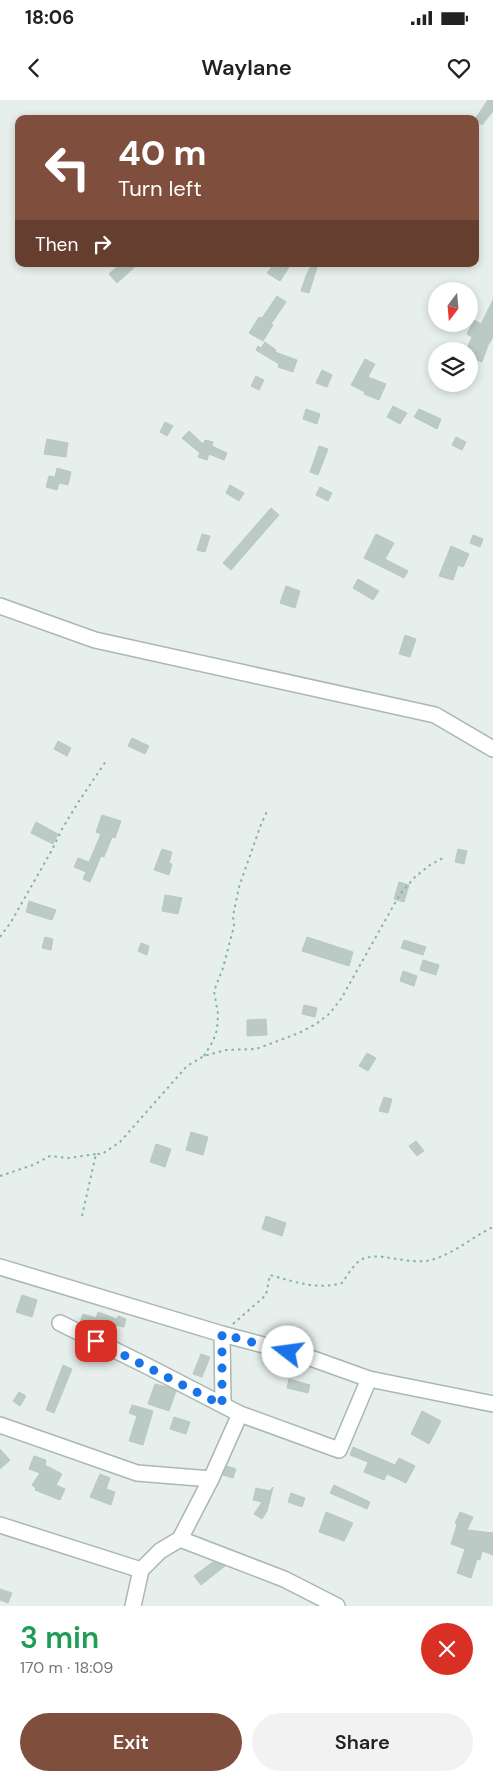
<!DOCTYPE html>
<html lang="en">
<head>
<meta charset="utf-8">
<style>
  :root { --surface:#fff; --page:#f2f2f2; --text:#222; --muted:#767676; --accent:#804e3d }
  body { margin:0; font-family:"DM Sans",sans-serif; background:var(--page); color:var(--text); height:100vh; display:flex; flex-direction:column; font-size:19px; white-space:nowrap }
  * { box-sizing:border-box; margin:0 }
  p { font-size:16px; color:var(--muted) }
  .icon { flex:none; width:28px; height:28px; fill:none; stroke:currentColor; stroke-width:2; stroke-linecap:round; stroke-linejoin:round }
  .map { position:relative; height:1506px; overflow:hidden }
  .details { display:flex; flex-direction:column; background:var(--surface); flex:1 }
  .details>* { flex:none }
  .guide { position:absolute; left:15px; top:15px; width:464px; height:152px; border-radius:10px; box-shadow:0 2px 8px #0003; background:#804e3d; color:#fff; overflow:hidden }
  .needle { width:32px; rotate:196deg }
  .controls { position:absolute; left:428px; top:182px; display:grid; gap:10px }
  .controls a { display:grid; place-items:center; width:50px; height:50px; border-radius:50%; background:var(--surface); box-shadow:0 2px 8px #0003; font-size:25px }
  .pin { position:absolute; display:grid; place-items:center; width:42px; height:42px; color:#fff; margin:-21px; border-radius:10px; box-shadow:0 2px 8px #0006 }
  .me { position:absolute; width:55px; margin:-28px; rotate:285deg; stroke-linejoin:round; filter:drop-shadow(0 0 4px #0008) }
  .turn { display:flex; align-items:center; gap:18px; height:105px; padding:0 20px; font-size:22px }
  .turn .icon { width:65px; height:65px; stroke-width:2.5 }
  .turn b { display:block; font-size:35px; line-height:42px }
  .then { display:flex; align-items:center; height:48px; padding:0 20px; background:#0003; gap:10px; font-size:19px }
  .round { display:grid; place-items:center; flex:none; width:52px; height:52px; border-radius:26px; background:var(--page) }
  .overview { display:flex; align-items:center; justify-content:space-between; height:85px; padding:0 20px }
  h1 { font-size:30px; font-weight:600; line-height:38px; color:#1e9e55 }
  .primary-button { display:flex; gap:10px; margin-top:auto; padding:10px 20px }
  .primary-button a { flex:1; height:58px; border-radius:30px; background:var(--accent); color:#fff; font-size:20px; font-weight:600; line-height:58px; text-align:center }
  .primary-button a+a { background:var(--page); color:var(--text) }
  .status { display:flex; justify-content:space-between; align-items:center; height:35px; padding:0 25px; background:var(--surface); direction:ltr }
  .status svg { height:14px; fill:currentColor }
  header { display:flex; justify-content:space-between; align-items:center; height:65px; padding:0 20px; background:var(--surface); font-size:22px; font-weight:600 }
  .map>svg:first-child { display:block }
  .building { fill:#bbcac4; stroke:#b8c9c2 }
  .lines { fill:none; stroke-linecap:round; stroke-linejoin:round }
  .minor-casing { stroke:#a8b8b2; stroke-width:18 }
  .path { stroke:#86b3a5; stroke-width:2; stroke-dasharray:2.5 4; stroke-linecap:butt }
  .minor { stroke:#fff; stroke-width:15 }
  .route { stroke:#1a73e8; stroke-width:9; stroke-dasharray:0 16.2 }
</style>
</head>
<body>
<div class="status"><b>18:06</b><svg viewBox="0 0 49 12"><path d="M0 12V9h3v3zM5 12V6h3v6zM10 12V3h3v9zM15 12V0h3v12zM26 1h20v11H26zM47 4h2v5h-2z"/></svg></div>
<header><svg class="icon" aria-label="back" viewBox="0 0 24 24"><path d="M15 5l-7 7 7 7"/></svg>Waylane<svg class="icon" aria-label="heart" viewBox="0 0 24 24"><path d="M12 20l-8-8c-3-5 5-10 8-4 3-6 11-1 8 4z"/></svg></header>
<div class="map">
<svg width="493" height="1506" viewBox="0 0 493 1506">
  <rect width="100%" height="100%" fill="#e6efeb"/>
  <g class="building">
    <polygon points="488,0 493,0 493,11 482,25 475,19"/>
    <polygon points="120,164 138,164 117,183 109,174"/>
    <polygon points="274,164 291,164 280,181 267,173"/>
    <polygon points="312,164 318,164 309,193 301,191 306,176"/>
    <polygon points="277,196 286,202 271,224 273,225 263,241 249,233 259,217 262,218"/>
    <polygon points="493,200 493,237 488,245 482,262 469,257 469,251 466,251 472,237 467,234 474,220 481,224"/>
    <polygon points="265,242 276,250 275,252 297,260 293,272 278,267 279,264 256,250 258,246 261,248"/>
    <polygon points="365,259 375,264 368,277 386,284 379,300 364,294 365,292 351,285"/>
    <polygon points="322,270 332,275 327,287 316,283"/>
    <polygon points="256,276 264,280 259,290 251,286"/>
    <polygon points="393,306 407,313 400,324 387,317"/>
    <polygon points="306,309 320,314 317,324 303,319"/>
    <polygon points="419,309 441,319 437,329 414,317"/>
    <polygon points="165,322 173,326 167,336 160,332"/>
    <polygon points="189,331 203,344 205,340 213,342 212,346 227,353 224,360 209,354 207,360 198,357 200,353 182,338"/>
    <polygon points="456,337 466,342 462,350 452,345"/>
    <polygon points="47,339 68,343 66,357 44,354"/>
    <polygon points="319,346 328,349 318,375 310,372"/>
    <polygon points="57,368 71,372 68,385 59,383 57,390 46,387 49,376 55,377"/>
    <polygon points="230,385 244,393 239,401 226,393"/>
    <polygon points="320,387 332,393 328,401 316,395"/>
    <polygon points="271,408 279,415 231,470 223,463"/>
    <polygon points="202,434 210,436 205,452 197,450"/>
    <polygon points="376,434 394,443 385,459 408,471 404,478 364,458"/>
    <polygon points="473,435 483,439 480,447 470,443"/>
    <polygon points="451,446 469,454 463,467 458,465 453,480 439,476"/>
    <polygon points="358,479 379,491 373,500 353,488"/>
    <polygon points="286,486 300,491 295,508 280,503"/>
    <polygon points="405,535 416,539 410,557 399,554"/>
    <polygon points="132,638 149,646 145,654 128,646"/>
    <polygon points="58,641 71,648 67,656 54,649"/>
    <polygon points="102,715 121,721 115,738 112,737 104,757 101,756 90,782 83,779 86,772 74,767 78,758 89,762 101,734 96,732"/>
    <polygon points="36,722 58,734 53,744 31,733"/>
    <polygon points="162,749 172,752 169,763 172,764 169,775 154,770"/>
    <polygon points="458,749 467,751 464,764 455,762"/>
    <polygon points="399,782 409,785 404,802 394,799"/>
    <polygon points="165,795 182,798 178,814 162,811"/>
    <polygon points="29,801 56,810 52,820 26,812"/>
    <polygon points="45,837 53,839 51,850 42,848"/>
    <polygon points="307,837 353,852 349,866 302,851"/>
    <polygon points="404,840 426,847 423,855 401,848"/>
    <polygon points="141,843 149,846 147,855 138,851"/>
    <polygon points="423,860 439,865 436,875 420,870"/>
    <polygon points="403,871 417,876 414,886 400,881"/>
    <polygon points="304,905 317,908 315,917 302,914"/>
    <polygon points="266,919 267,935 247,936 247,920"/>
    <polygon points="367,953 376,958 368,971 359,966"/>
    <polygon points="384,997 392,999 388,1013 379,1011"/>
    <polygon points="191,1032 208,1037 203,1055 186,1050"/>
    <polygon points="416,1041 424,1051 417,1056 409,1046"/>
    <polygon points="156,1044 171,1049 165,1067 150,1062"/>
    <polygon points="266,1116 286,1123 282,1136 262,1129"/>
    <polygon points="22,1195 37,1200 32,1217 16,1212"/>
    <polygon points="98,1212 117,1219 116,1222 118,1216 126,1219 124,1227 115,1225 112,1238 80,1222 83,1214 96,1218"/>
    <polygon points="201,1254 210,1257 202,1277 193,1274"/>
    <polygon points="63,1265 72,1269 54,1313 46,1310"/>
    <polygon points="289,1279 310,1285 308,1293 287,1288"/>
    <polygon points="155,1284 167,1287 176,1291 169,1311 148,1304"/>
    <polygon points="19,1292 26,1296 20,1306 13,1301"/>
    <polygon points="132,1305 153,1311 143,1345 129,1341 137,1316 129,1313"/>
    <polygon points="422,1311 441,1321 429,1344 411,1334"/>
    <polygon points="174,1317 190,1322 186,1334 170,1329"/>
    <polygon points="353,1347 395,1365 399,1358 415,1366 406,1383 387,1374 384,1380 364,1372 368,1362 350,1355"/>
    <polygon points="0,1349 10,1360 0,1369"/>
    <polygon points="34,1356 46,1360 45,1365 62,1374 56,1385 65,1389 60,1400 35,1390 36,1388 32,1385 40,1373 29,1369"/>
    <polygon points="227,1366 236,1369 233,1378 223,1375"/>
    <polygon points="100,1374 110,1378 106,1389 115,1392 111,1405 90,1397"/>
    <polygon points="334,1385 370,1402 367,1409 330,1393"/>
    <polygon points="273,1387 267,1411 262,1419 254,1414 262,1402 253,1400 256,1388 270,1391"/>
    <polygon points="291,1393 305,1398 302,1407 288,1402"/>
    <polygon points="326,1412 353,1423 344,1441 319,1432"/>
    <polygon points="460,1412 473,1417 467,1430 493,1433 493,1455 482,1451 480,1460 477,1459 471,1478 457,1473 465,1449 451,1444 457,1424 455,1423"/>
    <polygon points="213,1462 225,1466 201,1485 194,1476"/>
    <polygon points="0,1489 12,1493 8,1503 0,1500"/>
  </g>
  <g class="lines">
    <g class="minor-casing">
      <g id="minor">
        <polyline points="0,506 95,540 435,615 493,649"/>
        <polyline points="0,1167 222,1234 305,1256 369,1279 493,1304"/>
        <polyline points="60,1223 149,1267 240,1314 339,1350 369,1279"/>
        <polyline points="222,1234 223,1305"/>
        <polyline points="0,1325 137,1373 211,1379"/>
        <polyline points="0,1425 141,1470"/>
        <polyline points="180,1439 284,1479 337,1506"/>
        <polyline points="133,1506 141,1470 160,1451 180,1439 211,1379 240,1314"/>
      </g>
    </g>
    <g class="path">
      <polyline points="0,837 11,822 52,750 62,729 79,701 106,661"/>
      <polyline points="204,956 213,941 217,930 218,914 214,891 223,868 234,826 233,816 239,787 260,727 268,709"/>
      <polyline points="0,1076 33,1065 50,1056 69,1058 96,1054"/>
      <polyline points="82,1116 96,1054 102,1054 120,1042 187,966 204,956 226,950 256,949 299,933 316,924 329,914 341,899 400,794 415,777 430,765 445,757"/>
      <path d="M233 1224 266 1195 270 1175C295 1182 317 1190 342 1183 347 1176 352 1167 359 1161 375 1149 408 1166 431 1160 454 1154 472 1137 493 1127"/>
    </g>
    <use href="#minor" class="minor"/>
  </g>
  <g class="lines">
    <polyline class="route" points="96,1241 222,1305 222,1234 288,1252"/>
  </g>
</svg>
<div class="controls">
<a><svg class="needle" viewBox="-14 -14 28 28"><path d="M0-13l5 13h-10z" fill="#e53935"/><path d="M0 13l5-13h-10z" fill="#767676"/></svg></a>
<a><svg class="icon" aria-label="layers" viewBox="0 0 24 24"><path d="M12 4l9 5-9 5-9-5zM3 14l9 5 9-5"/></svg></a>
</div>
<div class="pin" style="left:96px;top:1241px;background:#d93025"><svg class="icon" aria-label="arrive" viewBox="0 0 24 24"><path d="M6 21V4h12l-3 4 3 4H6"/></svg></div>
<svg class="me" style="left:288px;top:1252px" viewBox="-20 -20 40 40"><circle r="19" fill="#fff"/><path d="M0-13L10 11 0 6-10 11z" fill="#1a73e8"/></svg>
<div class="guide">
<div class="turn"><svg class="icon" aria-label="left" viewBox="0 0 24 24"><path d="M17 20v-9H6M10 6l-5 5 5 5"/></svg><div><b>40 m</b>Turn left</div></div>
<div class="then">Then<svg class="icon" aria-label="right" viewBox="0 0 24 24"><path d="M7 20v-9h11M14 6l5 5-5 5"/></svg></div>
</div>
</div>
<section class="details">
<div class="overview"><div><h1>3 min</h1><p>170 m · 18:09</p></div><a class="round" style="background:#d93025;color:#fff"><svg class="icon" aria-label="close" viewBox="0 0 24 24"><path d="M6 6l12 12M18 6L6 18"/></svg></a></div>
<div class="primary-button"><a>Exit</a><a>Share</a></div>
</section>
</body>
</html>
